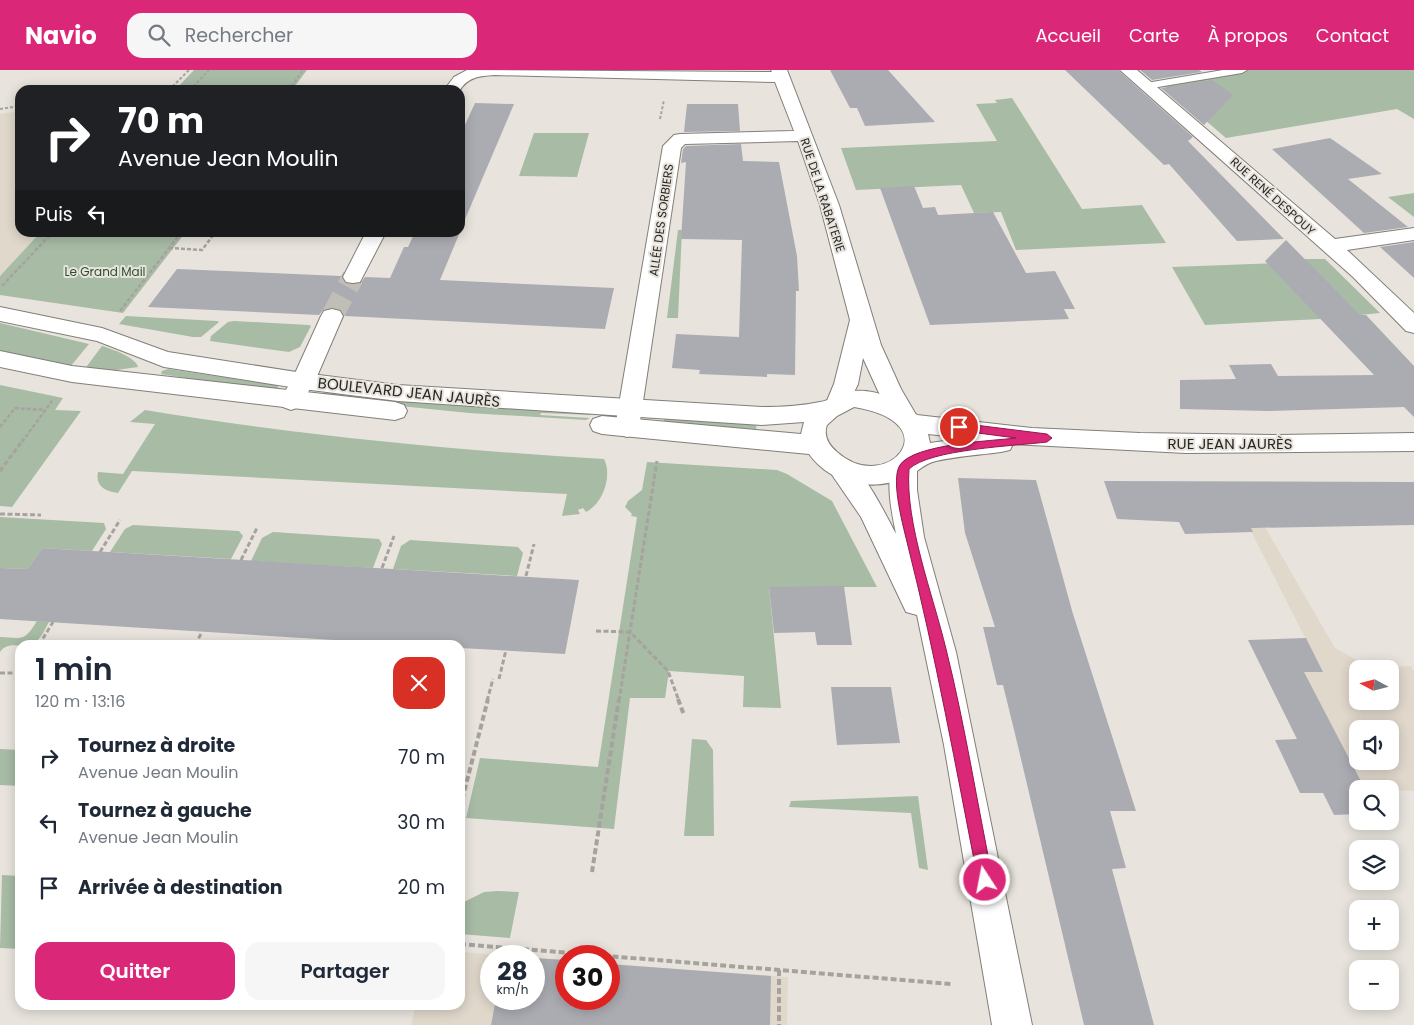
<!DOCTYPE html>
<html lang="fr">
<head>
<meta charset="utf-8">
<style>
  :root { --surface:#fff; --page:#f6f6f7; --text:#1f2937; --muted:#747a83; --accent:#db2777 }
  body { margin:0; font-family:Poppins,sans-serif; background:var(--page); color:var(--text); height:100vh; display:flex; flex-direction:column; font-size:19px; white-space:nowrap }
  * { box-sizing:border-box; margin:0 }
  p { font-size:16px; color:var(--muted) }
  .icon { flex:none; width:28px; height:28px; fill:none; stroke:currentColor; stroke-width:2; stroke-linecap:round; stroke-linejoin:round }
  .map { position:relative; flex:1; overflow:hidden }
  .panel { position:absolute; left:15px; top:570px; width:450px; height:370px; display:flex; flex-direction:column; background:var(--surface); border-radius:15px; box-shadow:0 2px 12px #0003 }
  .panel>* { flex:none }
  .guide { position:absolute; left:15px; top:15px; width:450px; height:152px; border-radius:15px; box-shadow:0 2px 12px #0003; background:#202124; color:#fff; overflow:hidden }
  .needle { width:32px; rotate:277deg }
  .fabs { position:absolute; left:1349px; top:590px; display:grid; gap:10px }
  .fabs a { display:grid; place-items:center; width:50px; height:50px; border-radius:10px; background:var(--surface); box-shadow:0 2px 12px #0003; font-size:25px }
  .speed { position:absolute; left:480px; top:875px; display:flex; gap:10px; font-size:25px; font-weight:700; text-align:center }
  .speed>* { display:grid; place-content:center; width:65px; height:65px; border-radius:50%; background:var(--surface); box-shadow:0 2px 12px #0003; line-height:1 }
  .speed small { font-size:12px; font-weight:400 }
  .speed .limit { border:8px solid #d22; background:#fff; color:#111 }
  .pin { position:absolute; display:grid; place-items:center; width:42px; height:42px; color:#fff; margin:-21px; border:2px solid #fff; border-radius:50%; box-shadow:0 1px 5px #0007 }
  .me { position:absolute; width:55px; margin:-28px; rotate:349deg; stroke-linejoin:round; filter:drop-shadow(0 0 4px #0008) }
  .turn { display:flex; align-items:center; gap:18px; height:105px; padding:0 20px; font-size:22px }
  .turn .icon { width:65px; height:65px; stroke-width:2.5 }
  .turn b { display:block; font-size:35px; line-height:42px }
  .then { display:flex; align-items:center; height:48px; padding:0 20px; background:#0003; gap:10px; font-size:19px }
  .round { display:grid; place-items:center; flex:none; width:52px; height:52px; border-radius:15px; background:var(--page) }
  .headline { display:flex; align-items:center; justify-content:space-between; height:85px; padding:0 20px }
  h1 { font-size:30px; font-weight:600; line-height:38px }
  .primary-button { display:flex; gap:10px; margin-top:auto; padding:10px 20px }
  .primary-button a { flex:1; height:58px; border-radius:15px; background:var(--accent); color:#fff; font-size:20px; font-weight:600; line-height:58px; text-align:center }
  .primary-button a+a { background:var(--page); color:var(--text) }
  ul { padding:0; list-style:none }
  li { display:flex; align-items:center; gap:15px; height:65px; padding:0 20px }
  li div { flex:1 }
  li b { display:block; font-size:19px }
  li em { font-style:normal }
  header { display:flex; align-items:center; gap:30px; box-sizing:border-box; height:70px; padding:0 25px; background:var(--accent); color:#fff }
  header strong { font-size:24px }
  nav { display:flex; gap:28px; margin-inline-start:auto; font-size:18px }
  .search { width:350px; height:45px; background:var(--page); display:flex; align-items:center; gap:12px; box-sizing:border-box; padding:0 18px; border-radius:15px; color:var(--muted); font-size:19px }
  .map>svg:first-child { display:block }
  .built { fill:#e0d8cb; fill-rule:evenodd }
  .green { fill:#a7bba5 }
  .building { fill:#ababb2 }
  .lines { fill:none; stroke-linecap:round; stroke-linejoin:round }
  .minor-tunnel { stroke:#c1beb8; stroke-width:22; stroke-dasharray:22 11; stroke-linecap:butt }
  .service-casing { stroke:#827e78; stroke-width:2 }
  .minor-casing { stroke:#827e78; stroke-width:2 }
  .secondary-casing { stroke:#827e78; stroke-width:2 }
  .path-far3 { stroke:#a6a39e; stroke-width:2; stroke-dasharray:3 2; stroke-linecap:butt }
  .path-far2 { stroke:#a6a39e; stroke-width:2.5; stroke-dasharray:4 2; stroke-linecap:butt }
  .path-far1 { stroke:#a6a39e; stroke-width:3; stroke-dasharray:5 2.5; stroke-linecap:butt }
  .path { stroke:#a6a39e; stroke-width:4; stroke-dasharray:6 3; stroke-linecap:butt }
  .service { fill:#fff; fill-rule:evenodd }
  .minor { fill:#fff; fill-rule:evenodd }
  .secondary { fill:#fff; fill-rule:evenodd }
  .route { fill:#db2777; stroke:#8e194d }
  .labels { text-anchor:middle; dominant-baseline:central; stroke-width:4; stroke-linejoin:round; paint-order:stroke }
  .far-street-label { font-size:12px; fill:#272623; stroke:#e8e4dd }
  .far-park-label { font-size:12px; fill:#2c4f2a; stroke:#e8e4dd }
  .street-label { font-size:15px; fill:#272623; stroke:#e8e4dd }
</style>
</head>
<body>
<header>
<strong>Navio</strong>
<div class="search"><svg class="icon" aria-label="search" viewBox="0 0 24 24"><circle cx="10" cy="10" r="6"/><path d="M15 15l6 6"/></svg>Rechercher</div>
<nav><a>Accueil</a><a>Carte</a><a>À propos</a><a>Contact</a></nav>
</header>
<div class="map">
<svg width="1414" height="955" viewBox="0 0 1414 955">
  <rect width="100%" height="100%" fill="#e8e4dd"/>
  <g class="built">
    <polygon points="20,41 20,162 41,163 0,206 0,44"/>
    <path d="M1226 412 1265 457 1335 578 1371 598 1411 596 1414 601V721L1358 719 1323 723 1265 604 1322 601ZM1358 599H1390V631H1358ZM1358 659H1390V691H1358Z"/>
    <polygon points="460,882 513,886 491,886 491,929 534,929 534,888 566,890 566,929 609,929 609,894 788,907 787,955 411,955 416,935 460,935"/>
  </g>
  <g class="green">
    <polygon points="194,0 307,0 292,20 175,20"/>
    <polygon points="1238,0 1414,0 1414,49 1397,39 1226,68 1161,12"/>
    <polygon points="1012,28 1082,139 1142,135 1166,173 1016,180 1001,142 974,143 961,115 856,120 841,78 997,71 976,34 997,33 995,30"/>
    <polygon points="534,63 589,63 577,107 519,106"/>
    <polygon points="1414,123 1414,147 1388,127"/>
    <polygon points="678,160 682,160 678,248 667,248"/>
    <polygon points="41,162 185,162 185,163 123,243 0,225 0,206"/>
    <polygon points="1305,189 1325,189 1380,243 1320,249 1205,255 1172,197 1306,192"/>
    <polygon points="126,246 217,251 219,252 201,267 193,267 119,254"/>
    <polygon points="234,251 309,255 311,256 300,277 289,282 210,271 211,266 228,252"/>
    <polygon points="0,253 89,274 70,297 0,281"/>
    <path d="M102 276C112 279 135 287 138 297L94 303 84 300Z"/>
    <polygon points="168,299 277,315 279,319 274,322 161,304 162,301"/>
    <polygon points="0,315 63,328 55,340 81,341 12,437 0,436"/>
    <polygon points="330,322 480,336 589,343 591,345 541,343 540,345 590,348 586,350 469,343 322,328 323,323"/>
    <path d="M145 340C297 365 450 380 604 389 613 407 602 434 586 442L583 438 578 440 580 444 562 446 567 424 132 401 118 423C105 421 95 416 98 402L123 404 155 354 130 352Z"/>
    <polygon points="665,347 757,351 756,359 667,354 663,352"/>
    <polygon points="647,392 777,400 787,404 832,431 877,517 769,517 781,638 743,637 744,606 669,601 665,628 630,628 614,759 466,748 480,688 598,697 637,447 631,446 632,444 625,437 628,431 642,420"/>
    <polygon points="0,447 104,453 106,459 92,481 42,478 28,499 0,498"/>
    <polygon points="133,455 239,461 243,466 231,489 110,482 125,459"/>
    <polygon points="273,462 379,469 382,474 373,498 251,491 262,468"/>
    <polygon points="410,470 518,477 523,483 517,506 393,499 401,476"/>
    <path d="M37 551 49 552C45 559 41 569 34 573 23 580 9 569 0 582V567C23 568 24 572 37 551Z"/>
    <polygon points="692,669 706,670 713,680 714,766 684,766"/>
    <polygon points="0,679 20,680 20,716 0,715"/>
    <polygon points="918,726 928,800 919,798 911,743 789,737 791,731"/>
    <polygon points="2,805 20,806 20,879 0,878"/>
    <polygon points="498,821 519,822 510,868 460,864 460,834 484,822"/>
  </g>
  <g class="building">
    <polygon points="830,0 888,0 935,52 865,56 857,38 850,38"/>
    <polygon points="1065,0 1118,0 1193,67 1188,71 1284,169 1237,171 1169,94 1164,95"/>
    <polygon points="1140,0 1199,0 1202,2 1152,10"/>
    <polygon points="1212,10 1233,25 1204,55 1161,18"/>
    <polygon points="475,33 514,34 460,161 460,66"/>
    <polygon points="687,34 738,34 740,61 684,62"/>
    <polygon points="1330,68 1382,104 1348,109 1408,157 1364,163 1272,79"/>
    <polygon points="741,74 743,91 779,92 797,186 799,221 796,221 795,305 767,304 767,307 699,304 700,300 672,298 676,264 739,267 742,170 681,169 686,92 681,93 683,79 686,76"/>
    <polygon points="914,116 923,138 935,137 938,145 993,142 1026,203 1055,201 1075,239 1064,239 1069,249 930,255 880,118"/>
    <polygon points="415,162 460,162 440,210 614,218 605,259 345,246 342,240 332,237 324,239 319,245 148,237 177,199 341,206 344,213 353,215 360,214 365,207 390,208 404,177 408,177"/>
    <polygon points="1286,170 1360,245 1366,245 1414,296 1414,347 1404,337 1268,341 1180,339 1180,310 1236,309 1229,295 1271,294 1278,306 1374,305 1265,191"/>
    <polygon points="1414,172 1414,208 1380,177"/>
    <polygon points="958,408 1036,410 1073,544 1136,741 1110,741 1126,798 1112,799 1154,955 1084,955 1016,668 1003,615 997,615 983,557 995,557 965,463"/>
    <polygon points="1104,411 1414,412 1414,455 1251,458 1253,462 1185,464 1179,452 1117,449"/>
    <polygon points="42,478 393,499 579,510 565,584 460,578 460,575 414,575 0,549 0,498 28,499"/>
    <polygon points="844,516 852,575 817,575 815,562 774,563 769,517"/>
    <polygon points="1306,568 1323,602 1304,602 1365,719 1358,719 1358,744 1334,745 1323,723 1300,723 1275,670 1297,669 1248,570"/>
    <polygon points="831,617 891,617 900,673 837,675"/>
    <polygon points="534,888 566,890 566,929 609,929 609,894 771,906 770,955 491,955 496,929 534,929"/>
  </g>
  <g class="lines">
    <polyline class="minor-tunnel" points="332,246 353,207"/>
    <g class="service-casing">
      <polygon id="service" points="1223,0 1247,0 1242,3 1146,19 1140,16 1146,13"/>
    </g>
    <g class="minor-casing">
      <g id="minor">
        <path d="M467 0 772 2 771 0H787L839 135 881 275 901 319 915 343 912 349 903 352 894 349 878 321 863 288 858 314 846 339 838 342 830 339 826 333 834 314 850 250 820 135 798 71 685 74 681 78 639 358 636 364 627 367 618 364 615 358 663 76 674 65 680 64 794 61 775 12 494 5C480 6 468 7 460 20H444L454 7Z"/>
        <polygon points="1120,0 1137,0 1335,169 1414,158 1414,170 1347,180 1414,243 1414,263 1406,261 1353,207"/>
        <polygon points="366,162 386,162 360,212 353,213 346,212 343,207"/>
        <polygon points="332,239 340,241 343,246 315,311 299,337 291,340 283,337 279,331 292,310 321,246 324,241"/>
        <path d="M904 387 913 390 917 397V420L924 467 956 582 1032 955H992L944 675 917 545 906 542 861 447 828 399 832 392C838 390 845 388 851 393 867 407 886 445 896 464 892 443 884 410 895 390Z"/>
      </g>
    </g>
    <g class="secondary-casing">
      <g id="secondary">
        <path d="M0 237 102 258 168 282 303 303 398 315 762 337C782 337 801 336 820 332 832 330 842 322 854 321 875 319 903 330 917 345L1032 358 1140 363 1277 365 1414 363V381L1186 383 1013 374 1010 380 1001 382C980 385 957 386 936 391 923 394 919 401 910 406 875 422 832 416 809 384L602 364 593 361 590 355 593 349 602 346 801 364 804 352 762 355 398 331 303 319 164 297 97 271 0 251ZM854 337C952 353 886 426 837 382 829 375 823 366 827 355L837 346ZM928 364 966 368 930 373Z"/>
        <polygon points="0,281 72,296 395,332 404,335 407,341 404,347 395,350 72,312 0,297"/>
      </g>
    </g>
    <g class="path-far3">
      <polyline points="169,20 189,0"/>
      <polyline points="190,20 209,0"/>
      <polyline points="289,20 303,0"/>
      <polyline points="0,39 20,36"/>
      <polyline points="660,49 664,30"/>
      <polyline points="50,165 53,162"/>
      <polyline points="179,165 181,162"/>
      <polyline points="213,165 215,162"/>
    </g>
    <g class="path-far2">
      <polyline points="169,178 202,180 214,164"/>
      <polyline points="2,216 51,164"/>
      <polyline points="120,241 180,164"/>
      <polyline points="0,357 15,338 45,340"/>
      <polyline points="22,372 52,331"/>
    </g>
    <g class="path-far1">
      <polyline points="0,401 23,370"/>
      <polyline points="0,444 41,445"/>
      <polyline points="100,482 120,450"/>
      <polyline points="241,490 257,458"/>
      <polyline points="382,498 394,466"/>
      <polyline points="526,506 534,474"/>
      <polyline points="596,561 630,562 668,601 679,631"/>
      <polyline points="39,575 53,552"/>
      <polyline points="195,575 202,562"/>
      <polyline points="350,575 352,571"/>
      <polyline points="0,603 20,603"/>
      <polyline points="499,609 506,580"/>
      <polyline points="487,631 493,609"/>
      <polyline points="619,631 657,391"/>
    </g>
    <g class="path">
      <polyline points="678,629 684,645"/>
      <polyline points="460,738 488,629"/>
      <polyline points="592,802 619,629"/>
      <polyline points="460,874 951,914"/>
      <polyline points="779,900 779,955"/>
    </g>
    <use href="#service" class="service"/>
    <use href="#minor" class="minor"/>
    <use href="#secondary" class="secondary"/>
  </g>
  <path class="route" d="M959 353 1047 364 1052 368 1047 372C1015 376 930 379 909 399 905 453 933 525 946 579 965 655 977 733 993 810L990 815 985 817 980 815 978 810C956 698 936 587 908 476 904 459 890 410 900 395 914 374 991 371 1016 368L955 360V354Z"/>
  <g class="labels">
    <g class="far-street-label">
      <text transform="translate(823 125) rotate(72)">RUE DE LA RABATERIE</text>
      <text transform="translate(1273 126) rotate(42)">RUE RENÉ DESPOUY</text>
      <text transform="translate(661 150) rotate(-82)">ALLÉE DES SORBIERS</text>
    </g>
    <g class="far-park-label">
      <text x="105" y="201">Le Grand Mail</text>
    </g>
    <g class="street-label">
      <text transform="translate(409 322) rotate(6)">BOULEVARD JEAN JAURÈS</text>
      <text x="1230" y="373">RUE JEAN JAURÈS</text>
    </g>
  </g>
</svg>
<div class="fabs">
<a><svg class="needle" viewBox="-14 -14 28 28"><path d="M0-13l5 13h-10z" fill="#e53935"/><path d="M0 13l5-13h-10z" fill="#747a83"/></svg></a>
<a><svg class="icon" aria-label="sound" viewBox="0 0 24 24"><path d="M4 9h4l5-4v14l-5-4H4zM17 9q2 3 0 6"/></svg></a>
<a><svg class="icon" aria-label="search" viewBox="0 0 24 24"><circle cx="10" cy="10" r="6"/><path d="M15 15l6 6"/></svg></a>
<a><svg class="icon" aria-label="layers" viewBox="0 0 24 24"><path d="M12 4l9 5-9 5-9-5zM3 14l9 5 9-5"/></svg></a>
<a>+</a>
<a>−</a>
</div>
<div class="speed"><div>28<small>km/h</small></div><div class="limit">30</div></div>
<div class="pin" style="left:959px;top:357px;background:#d93025"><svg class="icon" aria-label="arrive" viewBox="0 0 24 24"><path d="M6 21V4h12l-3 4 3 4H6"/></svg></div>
<svg class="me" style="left:985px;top:810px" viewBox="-20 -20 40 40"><circle r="17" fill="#db2777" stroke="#fff" stroke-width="3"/><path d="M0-11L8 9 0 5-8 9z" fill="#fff"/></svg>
<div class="guide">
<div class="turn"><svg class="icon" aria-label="right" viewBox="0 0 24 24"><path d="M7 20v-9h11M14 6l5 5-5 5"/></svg><div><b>70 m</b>Avenue Jean Moulin</div></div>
<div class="then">Puis<svg class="icon" aria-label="left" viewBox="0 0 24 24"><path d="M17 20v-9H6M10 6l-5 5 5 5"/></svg></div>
</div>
<section class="panel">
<div class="headline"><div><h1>1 min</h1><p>120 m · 13:16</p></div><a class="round" style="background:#d93025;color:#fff"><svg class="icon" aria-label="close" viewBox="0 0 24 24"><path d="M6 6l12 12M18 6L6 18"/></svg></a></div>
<ul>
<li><svg class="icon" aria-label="right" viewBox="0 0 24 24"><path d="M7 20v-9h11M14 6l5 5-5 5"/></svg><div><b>Tournez à droite</b><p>Avenue Jean Moulin</p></div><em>70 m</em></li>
<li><svg class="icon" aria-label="left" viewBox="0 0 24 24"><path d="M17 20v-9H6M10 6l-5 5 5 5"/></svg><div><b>Tournez à gauche</b><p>Avenue Jean Moulin</p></div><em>30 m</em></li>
<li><svg class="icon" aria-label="arrive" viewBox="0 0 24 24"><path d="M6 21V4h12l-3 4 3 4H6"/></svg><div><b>Arrivée à destination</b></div><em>20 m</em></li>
</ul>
<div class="primary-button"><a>Quitter</a><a>Partager</a></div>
</section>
</div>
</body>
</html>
